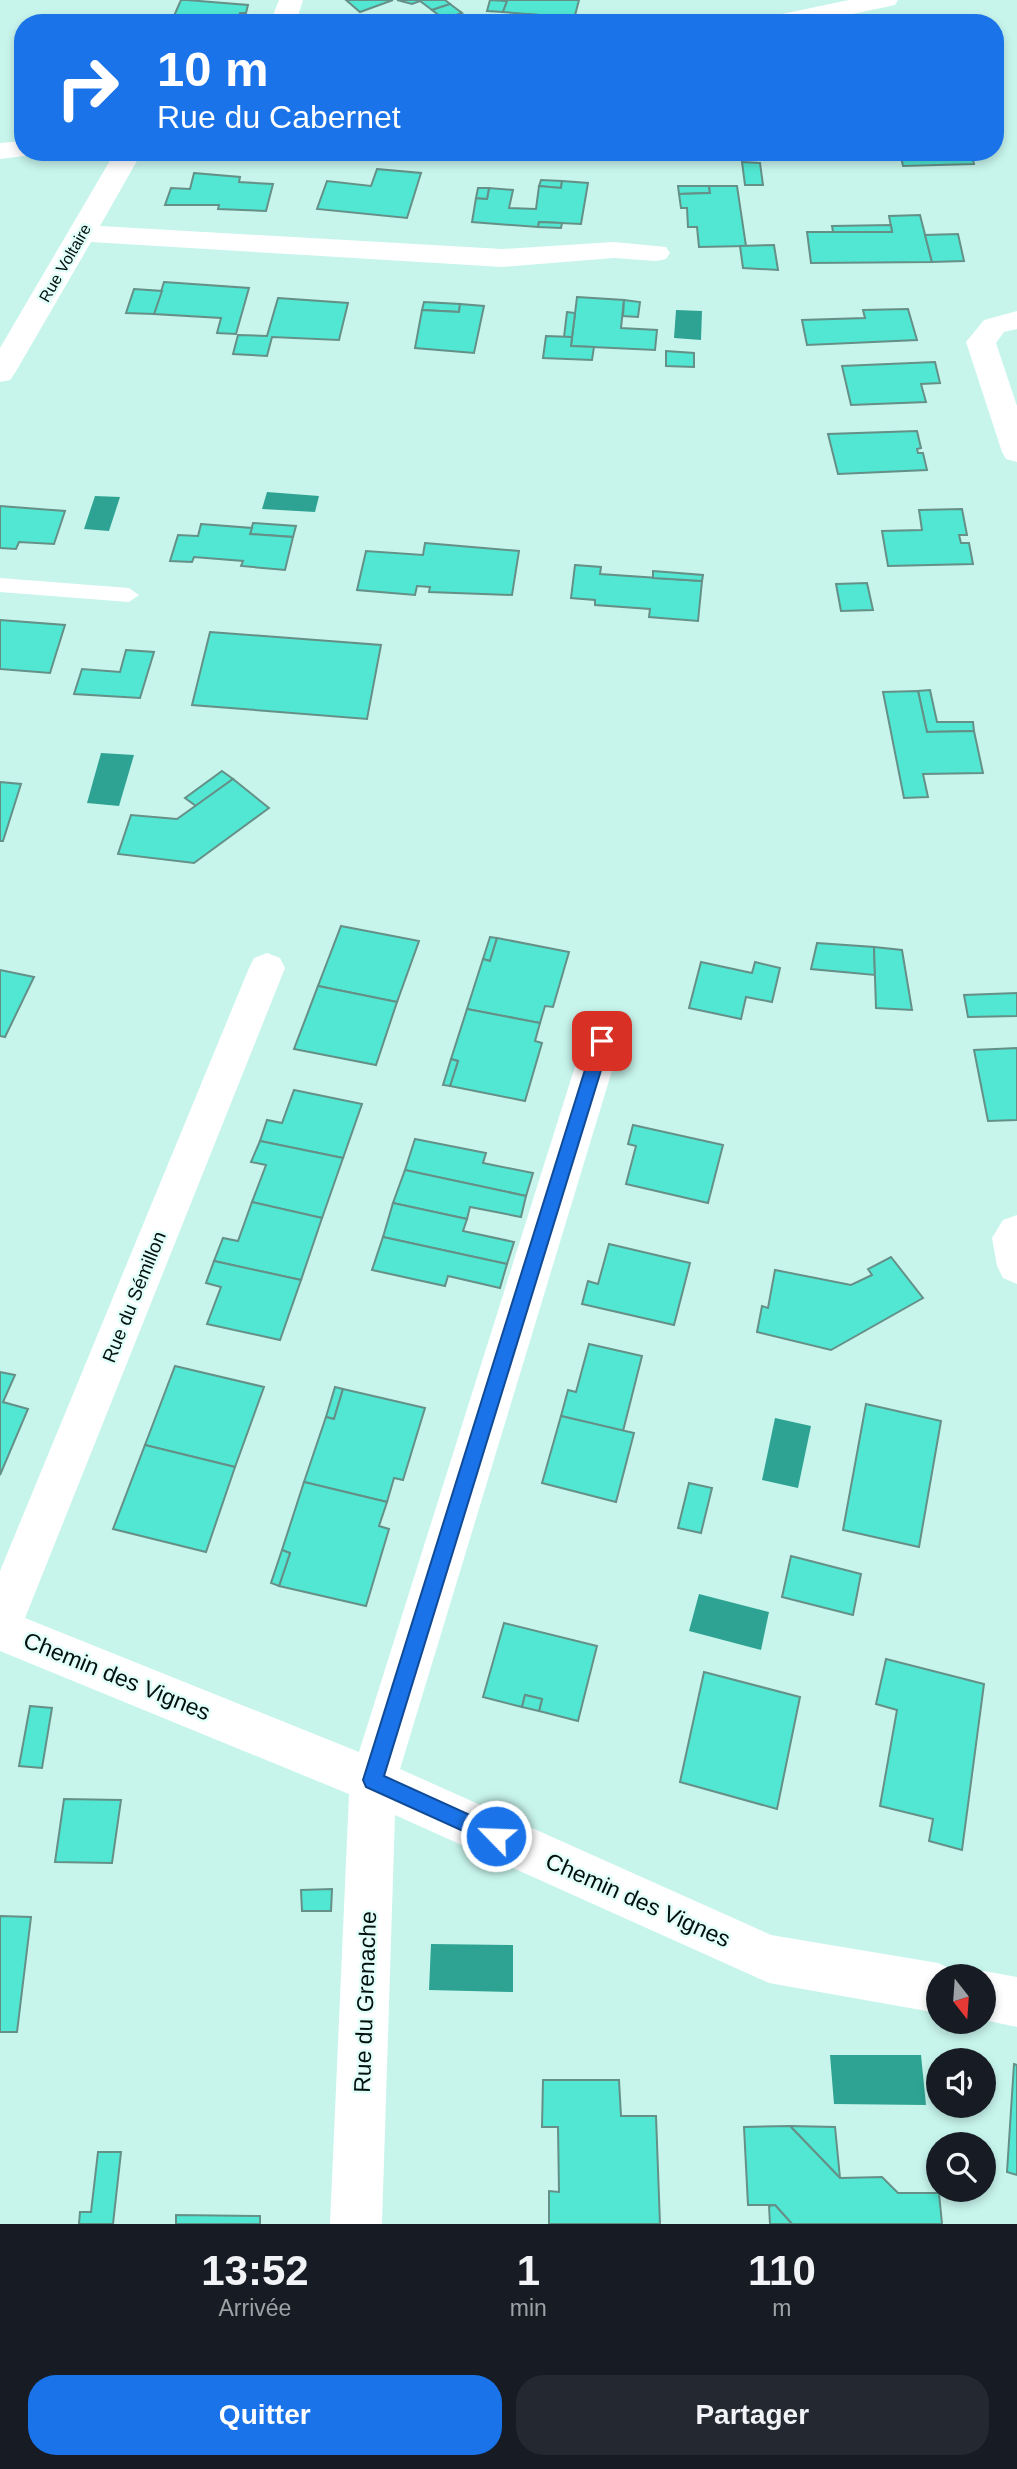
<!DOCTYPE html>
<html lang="fr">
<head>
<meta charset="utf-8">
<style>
  :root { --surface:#171b24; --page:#242831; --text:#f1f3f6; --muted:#9ea1a6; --accent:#1a73e8 }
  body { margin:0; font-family:Arial,sans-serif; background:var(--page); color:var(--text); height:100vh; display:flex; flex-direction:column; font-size:26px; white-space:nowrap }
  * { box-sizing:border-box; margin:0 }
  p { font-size:23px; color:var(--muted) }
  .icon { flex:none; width:38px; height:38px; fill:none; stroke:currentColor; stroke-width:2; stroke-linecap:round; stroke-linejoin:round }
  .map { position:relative; height:2224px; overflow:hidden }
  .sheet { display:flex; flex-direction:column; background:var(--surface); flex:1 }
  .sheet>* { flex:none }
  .banner { position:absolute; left:14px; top:14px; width:990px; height:147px; border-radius:28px; box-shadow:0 4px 10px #0003; background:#1a73e8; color:#fff; overflow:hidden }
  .needle { width:46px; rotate:163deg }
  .tools { position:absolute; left:926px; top:1964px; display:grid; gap:14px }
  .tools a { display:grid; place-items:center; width:70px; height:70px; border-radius:50%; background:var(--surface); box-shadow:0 4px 10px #0003; font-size:35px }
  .pin { position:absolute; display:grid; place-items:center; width:60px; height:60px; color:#fff; margin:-30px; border-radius:14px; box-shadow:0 4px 10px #0006 }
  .me { position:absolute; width:77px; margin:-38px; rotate:294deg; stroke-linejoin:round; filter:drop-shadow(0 0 5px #0008) }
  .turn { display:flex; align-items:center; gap:24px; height:147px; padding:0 28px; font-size:32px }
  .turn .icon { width:91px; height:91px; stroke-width:2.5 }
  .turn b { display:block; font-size:49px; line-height:60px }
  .eta { display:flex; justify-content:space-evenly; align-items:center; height:119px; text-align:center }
  .eta b { font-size:42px; font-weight:600; line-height:49px }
  .action { display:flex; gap:14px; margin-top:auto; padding:14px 28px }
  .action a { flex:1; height:80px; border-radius:28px; background:var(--accent); color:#fff; font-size:28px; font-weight:600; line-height:80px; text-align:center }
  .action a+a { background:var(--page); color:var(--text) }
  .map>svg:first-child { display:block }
  .water { fill:#2fa393 }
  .building { fill:#51e7d2; stroke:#659088; stroke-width:2 }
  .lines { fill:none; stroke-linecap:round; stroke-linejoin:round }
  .lane { fill:#fff; fill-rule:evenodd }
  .street { fill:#fff; fill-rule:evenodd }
  .route { fill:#1a73e8; stroke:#114b97; stroke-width:2 }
  .labels { text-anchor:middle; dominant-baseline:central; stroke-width:5; stroke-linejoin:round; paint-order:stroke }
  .far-street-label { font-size:16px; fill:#02110e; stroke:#e2fef8 }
  .street-label { font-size:19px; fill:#02110e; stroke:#e2fef8 }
  .near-street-label { font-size:23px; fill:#02110e; stroke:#e2fef8 }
</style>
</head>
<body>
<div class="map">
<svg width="1017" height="2224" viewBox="0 0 1017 2224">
  <rect width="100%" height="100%" fill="#c7f5ec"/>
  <g class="water">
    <polygon points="676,310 702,311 701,340 674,338"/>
    <polygon points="267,492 319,496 315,512 262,509"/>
    <polygon points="95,496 120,497 109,531 84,529"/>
    <polygon points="101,753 134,755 119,806 87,803"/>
    <polygon points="775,1418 811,1426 798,1488 762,1480"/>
    <polygon points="699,1594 769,1612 761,1650 689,1631"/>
    <polygon points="431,1944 513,1945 513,1992 429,1990"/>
    <polygon points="830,2055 921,2055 926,2105 834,2104"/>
  </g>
  <g class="building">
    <polygon points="181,0 187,0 248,5 246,13 240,13 236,23 198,23 173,18"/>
    <polygon points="346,0 393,0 360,12"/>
    <polygon points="397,0 445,0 450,4 432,10 420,1 412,4"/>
    <polygon points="490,0 507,1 503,12 487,11"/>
    <polygon points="501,0 579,0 573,23 549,23 550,16 503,12 507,1"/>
    <polygon points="450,4 462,13 444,19 432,10"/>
    <polygon points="527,14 550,16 549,23 532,23 525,22"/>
    <polygon points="58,17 117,22 55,23"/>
    <polygon points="631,152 677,152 676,158"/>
    <polygon points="900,152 971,152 974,164 903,166"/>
    <polygon points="742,162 760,163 763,185 745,185"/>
    <polygon points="377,169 421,173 407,218 317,209 327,181 371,186"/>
    <polygon points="194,173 240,177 239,182 273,184 266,211 218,209 219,205 165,205 171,188 190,189"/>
    <polygon points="541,180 562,181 561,188 539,186"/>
    <polygon points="562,181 588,183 581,224 539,222 538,227 472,222 476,198 487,199 489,188 513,190 509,208 536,209 539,186 561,188"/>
    <polygon points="678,186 709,186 710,193 679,194"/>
    <polygon points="709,186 737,186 746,246 699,247 697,227 688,227 687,208 681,208 679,194 710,193"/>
    <polygon points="478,188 489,188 487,199 476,198"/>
    <polygon points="920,215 932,262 811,263 807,232 892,232 889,216"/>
    <polygon points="539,222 562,223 561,228 538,227"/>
    <polygon points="891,225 892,232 833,232 832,226"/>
    <polygon points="958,234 964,261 932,262 925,235"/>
    <polygon points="774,245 778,270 743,268 740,246"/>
    <polygon points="164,282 249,288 236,334 217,333 221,318 154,314"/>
    <polygon points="134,289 162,291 154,314 126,313"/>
    <polygon points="577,297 624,300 621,328 657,330 655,350 571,346"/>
    <polygon points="278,298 348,303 339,340 272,337 267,356 233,354 238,335 267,336"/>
    <polygon points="624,300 640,302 638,317 623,316"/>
    <polygon points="424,302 460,304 459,312 422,310"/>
    <polygon points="460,304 484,306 474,353 415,348 422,310 459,312"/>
    <polygon points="908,309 917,340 807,345 802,320 865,318 863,310"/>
    <polygon points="567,312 575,313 572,337 564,337"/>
    <polygon points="546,336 572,337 571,346 594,347 592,360 543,358"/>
    <polygon points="666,351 694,353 694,367 666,366"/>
    <polygon points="935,362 940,383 921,384 926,402 851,405 842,366"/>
    <polygon points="917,431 921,448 917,449 918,453 923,453 927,470 838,474 828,434"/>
    <polygon points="0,506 65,511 54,544 19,542 16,549 0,548"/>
    <polygon points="962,509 967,535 959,535 961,543 969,543 973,564 888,566 882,531 922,530 919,510"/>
    <polygon points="253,523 296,526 293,537 250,534"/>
    <polygon points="201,524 252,528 250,534 293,537 285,570 241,566 243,561 194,557 192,562 170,561 178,535 198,536"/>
    <polygon points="425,543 519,551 512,595 429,592 430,587 417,586 415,595 357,590 366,551 423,555"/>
    <polygon points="575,565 601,567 600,574 702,581 698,621 649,617 650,609 595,605 595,600 571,598"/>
    <polygon points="653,571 703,575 702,581 653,578"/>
    <polygon points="867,583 873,610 841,611 836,584"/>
    <polygon points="0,620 65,625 50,673 0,669"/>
    <polygon points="210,632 381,645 367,719 192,705"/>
    <polygon points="126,650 154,652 140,698 74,694 82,669 120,672"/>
    <polygon points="930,690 937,722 973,722 974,731 927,732 918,691"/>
    <polygon points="918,691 927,732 974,731 983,773 923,774 928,797 904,798 883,692"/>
    <polygon points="222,771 233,779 196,806 185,798"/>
    <polygon points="233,779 269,808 194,863 118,854 131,815 177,819"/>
    <polygon points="0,782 21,784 3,841 0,841"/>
    <polygon points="341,926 419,941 397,1002 318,986"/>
    <polygon points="490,937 497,938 490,961 483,959"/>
    <polygon points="497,938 569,952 553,1007 545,1006 540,1023 467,1009 483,959 490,961"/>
    <polygon points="817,943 874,947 875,975 811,969"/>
    <polygon points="874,947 902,950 912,1010 876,1008"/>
    <polygon points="701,962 752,973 755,962 780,968 772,1002 746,997 741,1019 689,1008"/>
    <polygon points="0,970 34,977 5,1037 0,1036"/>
    <polygon points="318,986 397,1002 376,1065 294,1049"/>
    <polygon points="1017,993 1017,1016 968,1017 964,995"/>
    <polygon points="467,1009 540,1023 535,1041 542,1043 525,1101 450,1086 458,1061 451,1059"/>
    <polygon points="1017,1048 1017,1120 988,1121 974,1050"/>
    <polygon points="451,1059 458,1061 450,1086 443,1085"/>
    <polygon points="294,1090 362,1104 343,1158 260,1141 267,1120 282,1123"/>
    <polygon points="633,1125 723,1145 708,1203 626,1184 636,1146 628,1144"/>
    <polygon points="415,1139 486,1153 483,1163 533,1173 526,1196 405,1170"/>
    <polygon points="260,1141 343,1158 322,1218 252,1202 266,1165 251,1162"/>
    <polygon points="405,1170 526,1196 521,1217 470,1207 467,1219 393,1203"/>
    <polygon points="252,1202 322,1218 301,1280 214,1261 223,1238 238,1241"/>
    <polygon points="393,1203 467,1219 463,1231 514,1242 507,1264 383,1237"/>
    <polygon points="383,1237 507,1264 500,1288 448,1276 445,1286 372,1270"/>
    <polygon points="609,1244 690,1263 674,1325 582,1304 588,1281 598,1284"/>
    <polygon points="891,1257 923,1298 831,1350 757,1332 762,1306 768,1308 775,1270 851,1285 872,1275 868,1269"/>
    <polygon points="214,1261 301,1280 280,1340 207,1324 221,1287 206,1283"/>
    <polygon points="589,1344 642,1356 623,1431 561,1416 568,1390 576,1392"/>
    <polygon points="175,1366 264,1387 235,1467 145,1445"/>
    <polygon points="0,1372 15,1375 3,1402 28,1409 0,1475"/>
    <polygon points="335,1387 343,1389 334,1419 326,1417"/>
    <polygon points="343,1389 425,1408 403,1480 394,1478 387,1502 304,1482 326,1417 334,1419"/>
    <polygon points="866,1404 941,1421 919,1547 843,1530"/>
    <polygon points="561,1416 634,1433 616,1502 542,1483"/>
    <polygon points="145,1445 235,1467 206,1552 113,1529"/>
    <polygon points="304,1482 387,1502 379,1526 389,1529 366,1606 279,1586 290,1553 282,1550"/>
    <polygon points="689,1483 712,1488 701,1533 678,1528"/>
    <polygon points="282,1550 290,1553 279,1586 271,1583"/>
    <polygon points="791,1556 861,1574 853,1615 782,1597"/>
    <polygon points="504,1623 597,1646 578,1721 539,1711 542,1699 525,1695 522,1707 483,1697"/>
    <polygon points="886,1659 984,1684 962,1850 929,1841 933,1819 880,1806 897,1710 876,1704"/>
    <polygon points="704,1672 800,1697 777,1809 680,1782"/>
    <polygon points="525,1695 542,1699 539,1711 522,1707"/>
    <polygon points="30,1706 52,1708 42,1768 19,1766"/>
    <polygon points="64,1799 121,1800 112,1863 55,1862"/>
    <polygon points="332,1889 331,1911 302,1911 301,1890"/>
    <polygon points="0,1916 31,1917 17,2032 0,2032"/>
    <polygon points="1014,2064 1017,2065 1017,2175 1007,2172"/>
    <polygon points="543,2080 619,2080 621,2116 656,2116 660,2224 549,2224 549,2191 559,2192 558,2127 542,2127"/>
    <polygon points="790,2126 835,2127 840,2178"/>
    <polygon points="790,2126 840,2178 882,2177 898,2193 939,2193 942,2224 792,2224 775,2205 748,2205 744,2127"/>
    <polygon points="98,2152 121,2152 113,2224 79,2224 80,2212 91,2212"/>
    <polygon points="775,2205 792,2224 770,2224 769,2206"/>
    <polygon points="176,2215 260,2216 260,2224 176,2224"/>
  </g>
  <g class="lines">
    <g class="lane">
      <polygon points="783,152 774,158 765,153 765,152"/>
      <polygon points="0,578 129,588 139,595 129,602 0,592"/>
    </g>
    <g class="street">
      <polygon points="279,0 303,0 296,23 270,23"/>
      <polygon points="849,0 898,0 895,5 811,23 760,23 763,18"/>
      <polygon points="23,141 23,152 34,152 32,155 0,159 0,143"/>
      <polygon points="115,152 142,152 100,226 502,249 614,242 666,247 670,253 666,259 656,261 614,258 502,267 91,242 15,373 10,380 0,382 0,348"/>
      <polygon points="1017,311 1017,329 1004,332 996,343 1017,406 1017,462 1006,459 1002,452 966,342 984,320"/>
      <polygon points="267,953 280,958 285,968 25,1618 359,1752 583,1041 589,1030 602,1026 615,1030 621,1041 400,1769 771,1935 938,1963 955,1971 957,1976 938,1976 938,2013 769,1983 395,1815 382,2224 330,2224 349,1794 0,1651 0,1571 249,968 254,958"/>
      <polygon points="1017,1215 1017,1284 1003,1278 997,1266 992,1238 1003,1220"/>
      <polygon points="984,1971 1017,1977 1017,2027 984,2020 984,1976 973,1976"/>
    </g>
  </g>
  <polygon class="route" points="602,1034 610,1041 384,1776 503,1830 506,1836 503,1843 496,1846 366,1787 363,1780 594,1041"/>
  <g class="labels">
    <g class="far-street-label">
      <text transform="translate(65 263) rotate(-60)">Rue Voltaire</text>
    </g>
    <g class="street-label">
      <text transform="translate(134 1297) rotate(-68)">Rue du Sémillon</text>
    </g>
    <g class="near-street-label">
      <text transform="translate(117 1676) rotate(22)">Chemin des Vignes</text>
      <text transform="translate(638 1900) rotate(24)">Chemin des Vignes</text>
      <text transform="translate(365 2002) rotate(-88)">Rue du Grenache</text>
    </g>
  </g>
</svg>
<div class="tools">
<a><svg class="needle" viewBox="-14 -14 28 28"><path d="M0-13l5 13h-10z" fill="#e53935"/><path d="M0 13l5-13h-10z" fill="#9ea1a6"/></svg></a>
<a><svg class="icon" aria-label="sound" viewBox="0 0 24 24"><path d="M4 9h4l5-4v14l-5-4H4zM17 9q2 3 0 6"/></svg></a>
<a><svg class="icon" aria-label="search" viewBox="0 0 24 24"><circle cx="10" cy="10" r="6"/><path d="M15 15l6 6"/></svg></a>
</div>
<div class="pin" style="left:602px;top:1041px;background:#d93025"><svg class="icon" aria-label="arrive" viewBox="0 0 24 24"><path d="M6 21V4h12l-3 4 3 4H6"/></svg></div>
<svg class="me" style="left:496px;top:1836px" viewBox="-20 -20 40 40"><circle r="17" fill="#1a73e8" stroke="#fff" stroke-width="3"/><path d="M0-11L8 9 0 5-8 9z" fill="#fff"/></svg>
<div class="banner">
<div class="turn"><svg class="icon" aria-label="right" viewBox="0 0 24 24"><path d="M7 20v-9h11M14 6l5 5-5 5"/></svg><div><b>10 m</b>Rue du Cabernet</div></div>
</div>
</div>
<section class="sheet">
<div class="eta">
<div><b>13:52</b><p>Arrivée</p></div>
<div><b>1</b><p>min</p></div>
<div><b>110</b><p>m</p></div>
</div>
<div class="action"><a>Quitter</a><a>Partager</a></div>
</section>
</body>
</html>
